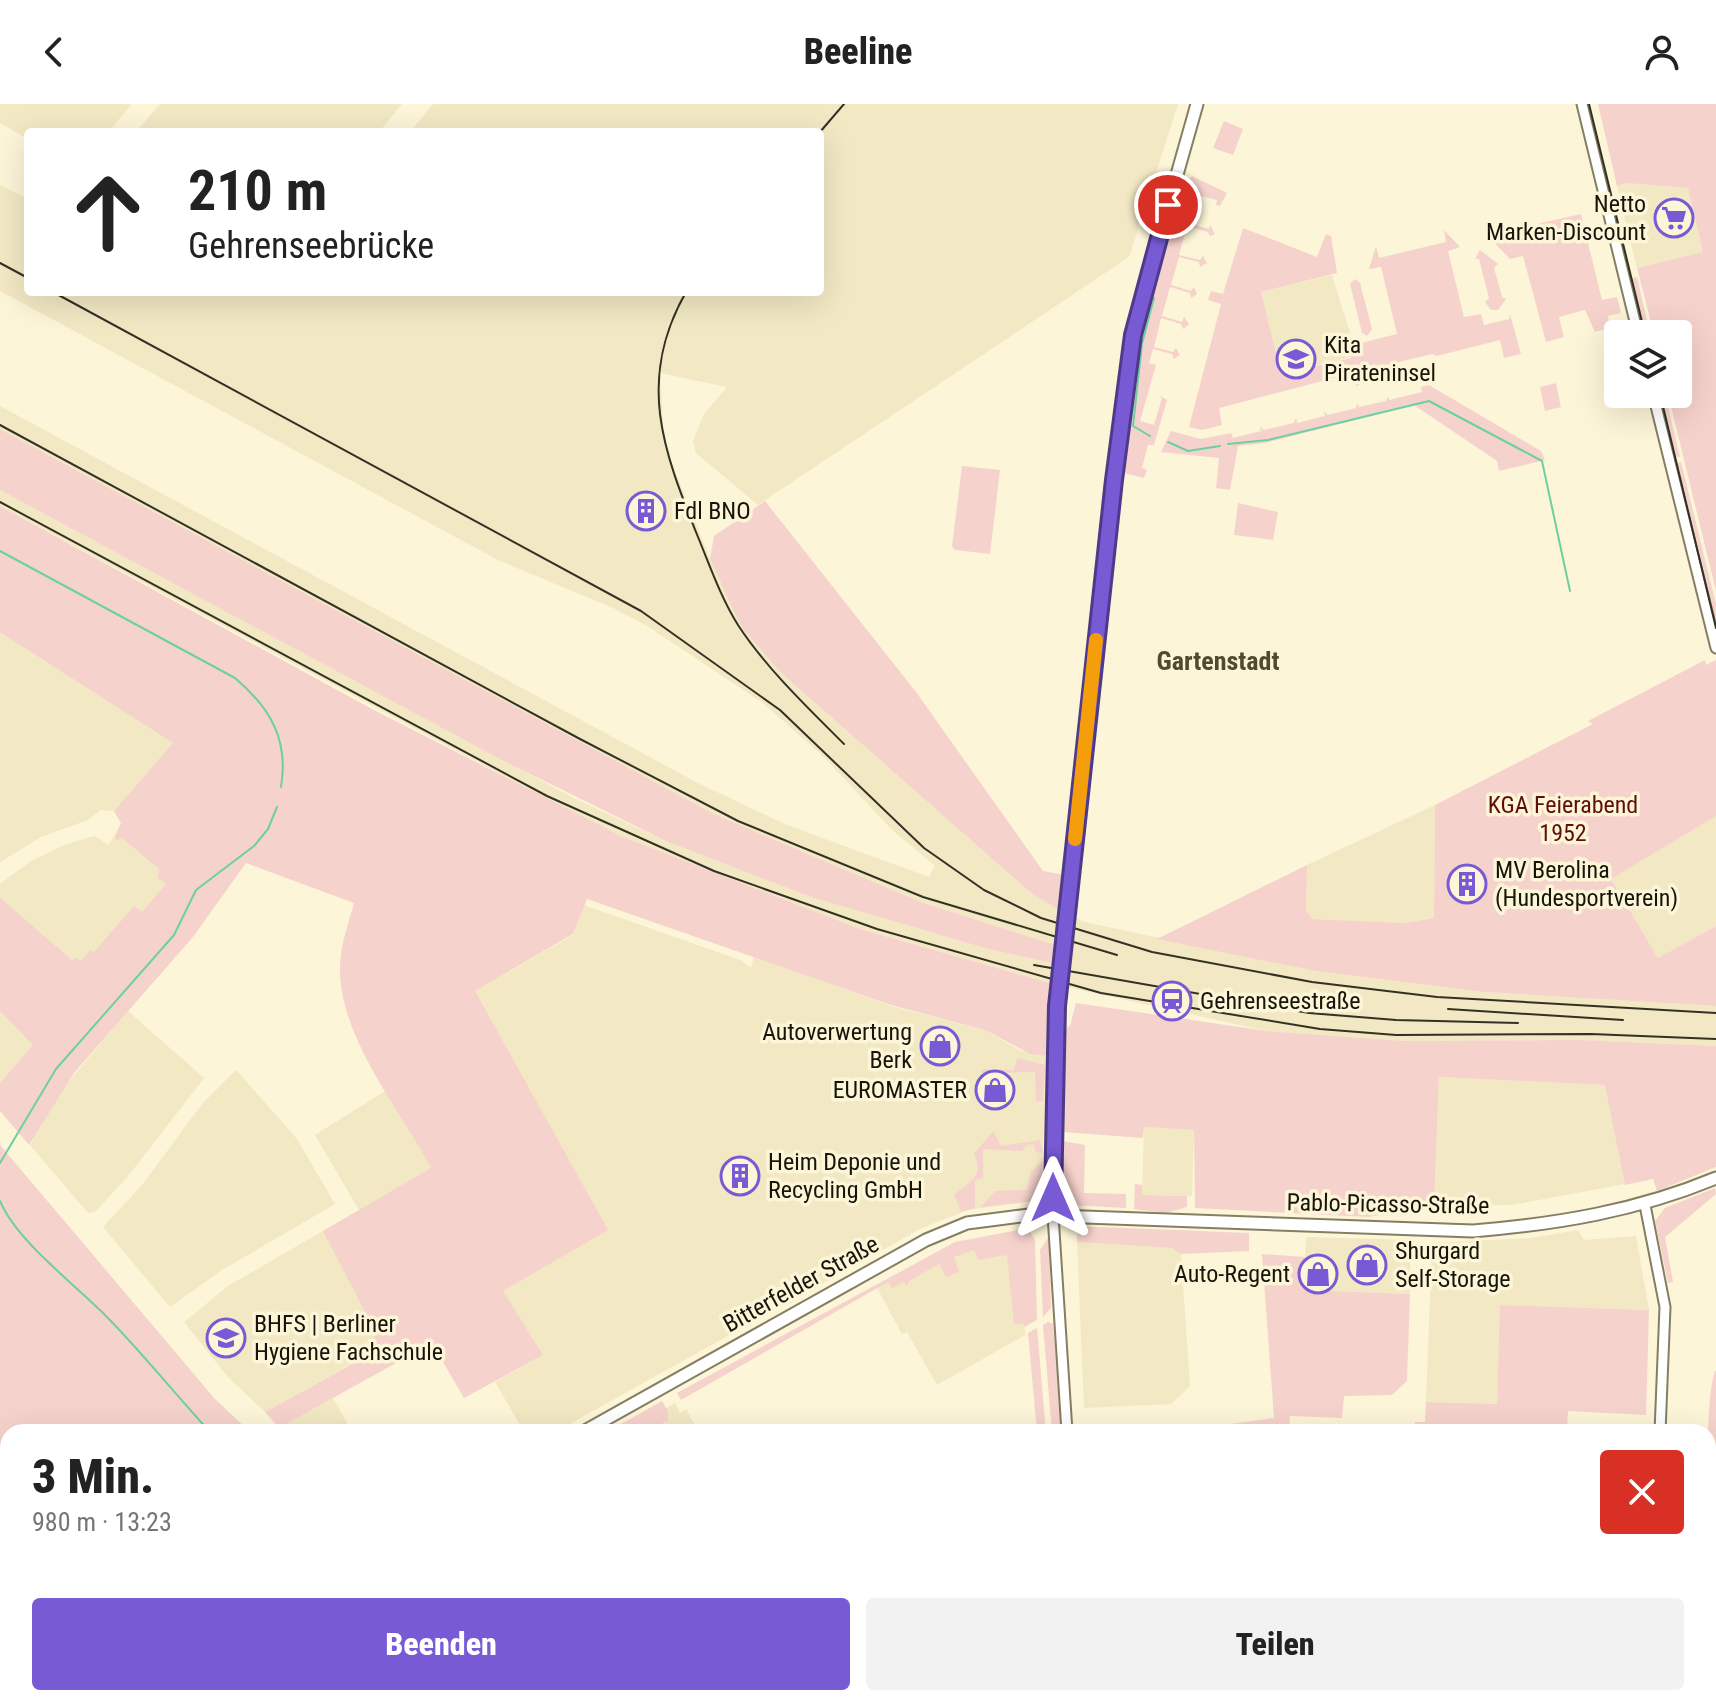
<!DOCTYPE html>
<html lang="de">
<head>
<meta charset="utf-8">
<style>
  :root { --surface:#fff; --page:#f2f2f2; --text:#222; --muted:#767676; --accent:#785ad4 }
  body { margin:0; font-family:"Roboto Condensed",sans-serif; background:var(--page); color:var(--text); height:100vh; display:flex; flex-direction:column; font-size:30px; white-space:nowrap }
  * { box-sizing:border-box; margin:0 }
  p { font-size:26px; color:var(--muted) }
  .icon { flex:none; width:44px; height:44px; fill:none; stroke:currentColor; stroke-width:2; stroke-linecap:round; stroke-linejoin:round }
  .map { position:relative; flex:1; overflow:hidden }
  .drawer { position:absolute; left:0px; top:1320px; width:1716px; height:282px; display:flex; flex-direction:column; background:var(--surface); border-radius:24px 24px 0 0; box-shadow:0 8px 32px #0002 }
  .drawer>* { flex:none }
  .guide { position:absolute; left:24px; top:24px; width:800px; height:168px; border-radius:8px; box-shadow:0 8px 32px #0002; background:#fff; color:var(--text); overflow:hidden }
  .fabs { position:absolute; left:1604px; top:216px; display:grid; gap:16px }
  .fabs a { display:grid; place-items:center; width:88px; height:88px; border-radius:8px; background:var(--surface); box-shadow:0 8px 32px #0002; font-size:40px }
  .pin { position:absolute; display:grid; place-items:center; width:68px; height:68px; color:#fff; margin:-34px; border:4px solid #fff; border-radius:50%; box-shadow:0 2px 8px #0007 }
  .me { position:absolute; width:88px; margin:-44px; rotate:0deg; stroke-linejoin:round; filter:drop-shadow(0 0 6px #0008) }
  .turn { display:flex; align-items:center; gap:28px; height:168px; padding:0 32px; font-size:36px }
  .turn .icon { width:104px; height:104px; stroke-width:2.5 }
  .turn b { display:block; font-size:56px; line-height:68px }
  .round { display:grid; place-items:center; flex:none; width:84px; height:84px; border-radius:8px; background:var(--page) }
  .overview { display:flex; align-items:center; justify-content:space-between; height:136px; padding:0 32px }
  h1 { font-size:48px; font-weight:800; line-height:60px }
  .button { display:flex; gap:16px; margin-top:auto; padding:16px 32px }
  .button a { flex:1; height:92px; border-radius:8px; background:var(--accent); color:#fff; font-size:32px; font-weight:800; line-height:92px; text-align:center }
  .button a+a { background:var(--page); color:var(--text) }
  header { display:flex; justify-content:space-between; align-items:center; height:104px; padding:0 32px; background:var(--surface); font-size:36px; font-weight:800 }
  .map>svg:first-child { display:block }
  .built { fill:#f2e8c4 }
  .green { fill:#f6d2cc }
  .water { fill:#6dd0a0 }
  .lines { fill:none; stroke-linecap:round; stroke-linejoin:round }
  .stream { stroke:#6dd0a0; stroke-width:2 }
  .minor-casing { stroke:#847e63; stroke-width:13 }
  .major-casing { stroke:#847e63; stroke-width:15 }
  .minor { stroke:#fff; stroke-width:9 }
  .major { stroke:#fff; stroke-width:11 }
  .tram { stroke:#333123; stroke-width:2 }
  .rail { stroke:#333123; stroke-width:2 }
  .major-bridge-casing { stroke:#847e63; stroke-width:15; stroke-linecap:butt }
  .major-bridge { stroke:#fff; stroke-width:11 }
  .route-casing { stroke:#4e3a8a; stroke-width:20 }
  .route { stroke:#785ad4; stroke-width:14 }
  .slow { stroke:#f59e0b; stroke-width:14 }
  .labels { text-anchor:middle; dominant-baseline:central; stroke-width:7; stroke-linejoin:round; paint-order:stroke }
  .poi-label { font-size:24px; fill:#17150a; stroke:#fcf5d8; text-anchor:start }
  .park-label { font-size:24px; fill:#620e08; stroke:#fcf5d8 }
  .street-label { font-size:24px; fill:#17150a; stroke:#fcf5d8 }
  .neighbourhood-label { font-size:26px; font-weight:bold; fill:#504a31; stroke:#fcf5d8 }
</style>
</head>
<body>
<header><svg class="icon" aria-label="back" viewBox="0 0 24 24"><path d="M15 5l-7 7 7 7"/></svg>Beeline<svg class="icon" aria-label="person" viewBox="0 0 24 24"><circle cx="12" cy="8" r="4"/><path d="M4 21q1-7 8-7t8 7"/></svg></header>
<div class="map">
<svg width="1716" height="1601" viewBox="0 0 1716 1601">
  <rect width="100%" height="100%" fill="#fcf5d8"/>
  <g class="built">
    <polygon points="0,0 132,0 108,28 28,28 28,35 0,19"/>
    <polygon points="160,0 402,0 379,28 136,28"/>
    <polygon points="433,0 1178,0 1129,153 758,401 696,349 693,337 704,310 727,283 660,269 664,333 675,367 710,455 743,525 780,568 1030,788 1084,818 1316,867 1484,888 1716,902 1716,942 1582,936 1405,937 1267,927 1053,880 860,825 621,732 569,707 0,402 0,386 574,694 668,738 811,793 988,845 1053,859 1055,841 921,798 716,711 0,325 0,302 696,678 787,721 929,773 935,762 891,725 824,653 763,599 647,522 613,504 498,456 0,187 0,81 28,95 28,188 820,188 820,28 410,28"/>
    <polygon points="1626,79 1688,84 1704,148 1637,164 1617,82"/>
    <polygon points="1332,171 1350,229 1346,230 1351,253 1280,270 1261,188"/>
    <polygon points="0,527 232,677 241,703 0,979 0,780 31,757 67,740 94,732 109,741 121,719 114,707 101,706 88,716 41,733 0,758"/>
    <polygon points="1435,701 1434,814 1405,819 1312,815 1306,806 1307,761"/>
    <polygon points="1716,712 1716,822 1658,854 1611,775"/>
    <polygon points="584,801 740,856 751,864 754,852 891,902 985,926 1021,947 1047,952 1041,1096 968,1106 922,1124 555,1328 524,1328 495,1278 543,1251 503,1188 475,887 573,831"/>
    <polygon points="128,907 204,974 129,1071 95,1108 88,1109 30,1041 60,988"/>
    <polygon points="236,966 297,1035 335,1100 222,1166 170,1203 103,1123 142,1081 202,1000"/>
    <polygon points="1439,973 1606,981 1625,1080 1512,1101 1434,1102"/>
    <polygon points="387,986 432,1064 422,1220 265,1308 228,1273 184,1218 228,1182 359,1106 315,1031"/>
    <polygon points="1144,1023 1194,1026 1192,1092 1142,1091"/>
    <polygon points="1578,1126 1584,1136 1636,1132 1649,1206 1501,1201 1497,1300 1426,1298 1432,1139 1531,1134"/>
    <polygon points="1306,1133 1410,1136 1410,1190 1304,1186"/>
    <polygon points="989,1136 1020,1156 1025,1231 937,1281 907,1228 902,1230 877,1184 939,1148"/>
    <polygon points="1077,1138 1172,1144 1181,1150 1190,1282 1171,1300 1084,1304"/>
    <polygon points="333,1294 352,1328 282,1328 279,1324"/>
    <polygon points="675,1299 680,1309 686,1305 699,1328 624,1328"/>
    <polygon points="8,1456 8,1594 127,1594 119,1601 0,1601 0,1463"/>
  </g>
  <g class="green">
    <polygon points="1598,0 1716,0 1716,487 1668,290 1678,290 1678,230 1654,230 1637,164 1703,148 1688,84 1626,79 1617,82"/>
    <polygon points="1224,17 1243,25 1233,51 1213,44"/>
    <polygon points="1192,72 1227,89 1220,102 1216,101 1217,96 1196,91 1188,119 1209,125 1210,121 1215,130 1210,132 1208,128 1187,122 1179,151 1200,156 1203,152 1207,159 1200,163 1199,158 1179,153 1171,181 1191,187 1194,183 1197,190 1191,194 1190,189 1170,183 1162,212 1182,218 1184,213 1189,220 1183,225 1181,220 1161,214 1154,243 1173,248 1176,244 1180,251 1174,255 1172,250 1153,245 1149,259 1156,261 1140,317 1154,321 1162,294 1159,291 1167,296 1154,341 1148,341 1142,364 1147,366 1144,374 1124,369 1146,216 1164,148 1177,120 1184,83"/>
    <polygon points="1581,110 1602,196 1617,193 1621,209 1608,212 1610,224 1595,228 1585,206 1559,213 1564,233 1546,238 1523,152 1510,155 1487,131"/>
    <polygon points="1243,124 1317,153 1326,130 1331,132 1337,169 1261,188 1281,270 1351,254 1349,242 1397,230 1381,163 1369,165 1376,142 1379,154 1446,138 1444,126 1460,143 1448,147 1464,213 1481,210 1484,221 1509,215 1510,210 1521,250 1504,254 1500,236 1437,252 1432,250 1366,266 1368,278 1356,282 1353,269 1219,304 1222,321 1202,326 1189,323 1221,200 1208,196 1211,187 1223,190"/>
    <polygon points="1480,146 1498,160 1494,164 1502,193 1506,195 1498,206 1491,206 1485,198 1489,194 1479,155 1475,155"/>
    <polygon points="1637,173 1650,230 1642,230 1629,175"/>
    <polygon points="1355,175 1360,179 1372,225 1367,232 1362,229 1350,180"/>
    <polygon points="1556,279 1561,303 1545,307 1540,283"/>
    <polygon points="1429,281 1541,347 1545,356 1499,367 1497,357 1414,301 1265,339 1238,342 1230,386 1216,384 1219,354 1161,348 1171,327 1201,335 1231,329 1233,334 1261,327 1260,322 1264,326 1294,319 1296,314 1297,319 1325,312 1324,307 1328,311 1356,304 1357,299 1359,303 1386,297 1388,292 1389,296 1422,288 1421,283"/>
    <polygon points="1657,290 1665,290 1680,353 1671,352"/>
    <polygon points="0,325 716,711 921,798 1055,841 1053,859 988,845 811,793 668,738 502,656 0,386"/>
    <polygon points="1681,358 1716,500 1716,516 1712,517 1675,360"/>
    <polygon points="962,362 1000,366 990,450 955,446 952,442"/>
    <polygon points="765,397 916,588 1043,767 1065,771 1061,807 1030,788 780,568 743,525 732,503 710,455 714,432"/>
    <polygon points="1238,399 1278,408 1273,436 1234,431"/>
    <path d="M0 402 372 605 621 732 860 825 1053 880 1048 952 1030 950 985 926 891 901 587 795 573 830 475 887 608 1126 503 1187 543 1251 464 1294 432 1239 279 1324 265 1308 370 1250 376 1229 323 1127 431 1064C399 1004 340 934 340 865 340 842 348 821 354 799L246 759 193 833 74 969 29 1041 0 1007V979L33 941 0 907V788V794L73 857 76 853 81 857 91 846 94 848 134 802 142 808 166 780 158 774 159 765 121 733 118 736 115 734 121 719 114 707 173 639 0 528Z"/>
    <polygon points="1705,556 1706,561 1716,556 1716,712 1611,775 1658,854 1716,822 1716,902 1484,888 1316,867 1157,835 1307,761 1306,806 1312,815 1405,819 1434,814 1435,701 1593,620 1588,617"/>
    <path d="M1076 899 1267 927 1405 937 1582 936 1716 942V1063L1657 1087 1653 1075 1625 1081 1605 981 1439 973 1434 1102C1414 1113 1391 1107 1369 1113L1195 1104 1194 1026 1144 1023 1143 1034 1063 1028 1062 958 1067 923 1070 922Z"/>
    <polygon points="1017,954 1045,961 1043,997 1036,997 1035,968 981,969 982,965 1014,966"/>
    <path d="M993 1027 1001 1042 1040 1036 1043 1050 1035 1047 1034 1040 1027 1041 1022 1047 983 1045V1074L975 1076V1104L961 1108 954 1090C970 1079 985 1071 974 1050Z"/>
    <polygon points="1062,1037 1085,1041 1084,1089 1126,1090 1126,1104 1067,1101 1062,1095"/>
    <polygon points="0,1041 215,1295 250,1328 8,1328 8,1456 0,1463"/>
    <polygon points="1043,1056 1041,1096 981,1103 995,1087 1027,1086 1031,1068"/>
    <polygon points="1135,1080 1142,1081 1142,1091 1187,1092 1187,1103 1166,1109 1134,1105"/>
    <polygon points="1715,1084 1716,1090 1665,1133 1673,1178 1668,1179 1655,1117 1665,1104"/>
    <polygon points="1077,1122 1249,1129 1249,1147 1181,1150 1172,1144 1077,1138"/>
    <polygon points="1028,1124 1035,1136 1037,1216 1024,1223 1023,1220 1014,1220 1007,1151 978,1156 974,1146 954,1153 959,1168 946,1173 939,1160 909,1177 907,1182 904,1178 892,1184 888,1178 681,1296 677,1289 955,1138"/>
    <polygon points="1049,1132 1051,1204 1043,1213 1040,1146"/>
    <polygon points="1262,1150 1305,1153 1305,1186 1410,1190 1407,1277 1392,1291 1344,1292 1342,1314 1290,1312 1289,1328 1172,1328 1274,1314"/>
    <polygon points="1500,1201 1649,1206 1646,1311 1568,1307 1567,1328 1414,1328 1415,1318 1425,1318 1426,1298 1497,1300"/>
    <polygon points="1048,1218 1053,1220 1063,1328 1052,1328 1043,1221"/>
    <polygon points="1037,1224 1046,1328 1037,1328 1028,1229"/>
    <path d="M1716 1266V1450L1709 1453C1706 1424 1705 1280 1716 1266Z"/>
    <polygon points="662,1297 668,1307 668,1316 647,1328 607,1328"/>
    <polygon points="200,1594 258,1594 262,1601 204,1601"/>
    <polygon points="1091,1594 1537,1594 1537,1601 1092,1601"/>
  </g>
  <polygon class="water" points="1177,1594 1344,1594 1345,1601 1185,1601"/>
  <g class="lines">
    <g class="stream">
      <polyline points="1150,332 1133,322 1142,240 1154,194"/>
      <polyline points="1168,338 1188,347 1220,342"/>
      <polyline points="1228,340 1268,336 1429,297 1542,357 1570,487"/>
      <path d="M0 447 235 574C270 604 289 635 281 683"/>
      <polyline points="0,1059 56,965 174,831 196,786 254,742 268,725 277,703"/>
      <path d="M0 1097C16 1136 73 1179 103 1209 141 1247 174 1289 210 1328"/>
    </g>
    <g class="minor-casing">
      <g id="minor">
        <polyline points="1582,0 1638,230"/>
        <polyline points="1653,290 1716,544"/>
        <polyline points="1645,1101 1665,1203 1660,1328"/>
        <polyline points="1053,1111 1067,1328"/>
        <polyline points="1708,1510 1716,1510"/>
        <polyline points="1088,1594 1088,1601"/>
      </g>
    </g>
    <g class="major-casing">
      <g id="major">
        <polyline points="1072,765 1129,254 1139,205 1197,0"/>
        <polyline points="1053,1111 1059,883"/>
        <path d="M583 1328 926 1136 967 1119 1029 1111 1473 1127C1557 1120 1637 1107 1716 1074"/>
        <polyline points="135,1601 143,1594"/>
        <polyline points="155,1601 163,1594"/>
      </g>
    </g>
    <use href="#minor" class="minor"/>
    <use href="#major" class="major"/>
    <g class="tram">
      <polyline points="1589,0 1645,230"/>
      <polyline points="1660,290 1716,524"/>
      <polyline points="0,398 547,692 714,767 877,825 1101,889 1320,925 1396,931 1591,930 1716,935"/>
      <polyline points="1034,861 1309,909 1396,916 1518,919"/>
    </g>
    <g class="rail">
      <polyline points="820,28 844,0"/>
      <polyline points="0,159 28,174"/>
      <polyline points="53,188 641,507 780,606 924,744 984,786 1041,814 1152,848 1312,878 1437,893 1716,909"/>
      <path d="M686 188C636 276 663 346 698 433 710 462 721 494 738 521 766 564 808 604 844 640"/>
      <polyline points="0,321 580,635 738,717 923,793 1117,851"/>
      <polyline points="1448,905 1623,916"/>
    </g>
    <g class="major-bridge-casing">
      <polyline id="major-bridge" points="1059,883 1072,765"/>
    </g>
    <use href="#major-bridge" class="major-bridge"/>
  </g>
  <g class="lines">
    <g class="route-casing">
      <polyline id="route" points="1053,1094 1057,902 1114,376 1133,231 1168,101"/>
    </g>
    <use href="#route" class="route"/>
    <polyline class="slow" points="1075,735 1096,536"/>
  </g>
  <defs>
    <g id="supermarket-ring" transform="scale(2)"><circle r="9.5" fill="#fcf5d8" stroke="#785ad4" stroke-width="1.5"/><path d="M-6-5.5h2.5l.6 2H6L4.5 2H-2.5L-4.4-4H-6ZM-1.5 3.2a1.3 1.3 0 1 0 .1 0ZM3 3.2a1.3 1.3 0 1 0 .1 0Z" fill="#785ad4"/></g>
    <g id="school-ring" transform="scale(2)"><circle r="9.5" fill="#fcf5d8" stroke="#785ad4" stroke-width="1.5"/><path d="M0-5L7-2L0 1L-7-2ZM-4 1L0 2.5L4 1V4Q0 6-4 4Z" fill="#785ad4"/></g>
    <g id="building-ring" transform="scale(2)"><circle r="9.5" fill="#fcf5d8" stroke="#785ad4" stroke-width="1.5"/><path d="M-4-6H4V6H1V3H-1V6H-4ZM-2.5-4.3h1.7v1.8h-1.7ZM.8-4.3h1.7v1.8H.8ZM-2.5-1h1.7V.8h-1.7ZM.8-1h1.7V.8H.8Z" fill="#785ad4"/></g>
    <g id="station-ring" transform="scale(2)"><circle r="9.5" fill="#fcf5d8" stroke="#785ad4" stroke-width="1.5"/><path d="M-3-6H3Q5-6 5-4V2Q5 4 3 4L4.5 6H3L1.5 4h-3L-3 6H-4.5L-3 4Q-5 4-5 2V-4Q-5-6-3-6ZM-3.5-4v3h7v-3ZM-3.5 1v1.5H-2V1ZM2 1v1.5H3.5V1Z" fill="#785ad4"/></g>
    <g id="shop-ring" transform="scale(2)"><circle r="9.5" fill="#fcf5d8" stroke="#785ad4" stroke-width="1.5"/><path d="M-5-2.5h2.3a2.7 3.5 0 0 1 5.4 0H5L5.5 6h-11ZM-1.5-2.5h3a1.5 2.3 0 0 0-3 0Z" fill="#785ad4"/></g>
    <g id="university-ring" transform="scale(2)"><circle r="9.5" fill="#fcf5d8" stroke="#785ad4" stroke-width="1.5"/><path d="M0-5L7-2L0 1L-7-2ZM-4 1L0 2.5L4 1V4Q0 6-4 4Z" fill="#785ad4"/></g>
  </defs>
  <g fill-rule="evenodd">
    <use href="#supermarket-ring" x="1674" y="114"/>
    <use href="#school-ring" x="1296" y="255"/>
    <use href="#building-ring" x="646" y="407"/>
    <use href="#building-ring" x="1467" y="780"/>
    <use href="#station-ring" x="1172" y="897"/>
    <use href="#shop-ring" x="940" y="942"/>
    <use href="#shop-ring" x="995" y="986"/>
    <use href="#building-ring" x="740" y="1072"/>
    <use href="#shop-ring" x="1367" y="1161"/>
    <use href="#shop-ring" x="1318" y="1170"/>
    <use href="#university-ring" x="226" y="1234"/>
  </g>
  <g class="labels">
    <g class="poi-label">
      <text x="1646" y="100" text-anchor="end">Netto<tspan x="1646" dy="28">Marken-Discount</tspan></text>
      <text x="1324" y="241">Kita<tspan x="1324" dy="28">Pirateninsel</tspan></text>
      <text x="674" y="407">Fdl BNO</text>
      <text x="1495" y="766">MV Berolina<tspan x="1495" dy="28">(Hundesportverein)</tspan></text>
      <text x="1200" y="897">Gehrenseestraße</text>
      <text x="912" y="928" text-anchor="end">Autoverwertung<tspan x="912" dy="28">Berk</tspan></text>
      <text x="967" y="986" text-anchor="end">EUROMASTER</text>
      <text x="768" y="1058">Heim Deponie und<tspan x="768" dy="28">Recycling GmbH</tspan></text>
      <text x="1395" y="1147">Shurgard<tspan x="1395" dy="28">Self-Storage</tspan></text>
      <text x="1290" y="1170" text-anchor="end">Auto-Regent</text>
      <text x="254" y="1220">BHFS | Berliner<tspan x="254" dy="28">Hygiene Fachschule</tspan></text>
    </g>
    <g class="park-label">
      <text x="1563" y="701">KGA Feierabend<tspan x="1563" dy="28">1952</tspan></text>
    </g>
    <g class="street-label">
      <text transform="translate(1388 1100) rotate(1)">Pablo-Picasso-Straße</text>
      <text transform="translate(801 1180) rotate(-29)">Bitterfelder Straße</text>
    </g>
    <g class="neighbourhood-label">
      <text x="1218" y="557">Gartenstadt</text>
    </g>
  </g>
</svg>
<div class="fabs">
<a><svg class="icon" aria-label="layers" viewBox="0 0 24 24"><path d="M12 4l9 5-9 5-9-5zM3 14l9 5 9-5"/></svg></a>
</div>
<div class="pin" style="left:1168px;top:101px;background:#d93025"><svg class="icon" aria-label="arrive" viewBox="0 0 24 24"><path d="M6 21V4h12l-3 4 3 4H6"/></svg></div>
<svg class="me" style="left:1053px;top:1094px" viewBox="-20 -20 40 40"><path d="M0-17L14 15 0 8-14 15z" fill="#785ad4" stroke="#fff" stroke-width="4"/></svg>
<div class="guide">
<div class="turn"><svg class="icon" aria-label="ahead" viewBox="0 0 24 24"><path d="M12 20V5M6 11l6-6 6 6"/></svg><div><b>210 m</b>Gehrenseebrücke</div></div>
</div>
<section class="drawer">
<div class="overview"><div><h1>3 Min.</h1><p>980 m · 13:23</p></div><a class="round" style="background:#d93025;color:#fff"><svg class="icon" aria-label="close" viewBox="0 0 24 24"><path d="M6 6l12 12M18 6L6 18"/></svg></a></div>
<div class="button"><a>Beenden</a><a>Teilen</a></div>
</section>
</div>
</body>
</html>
